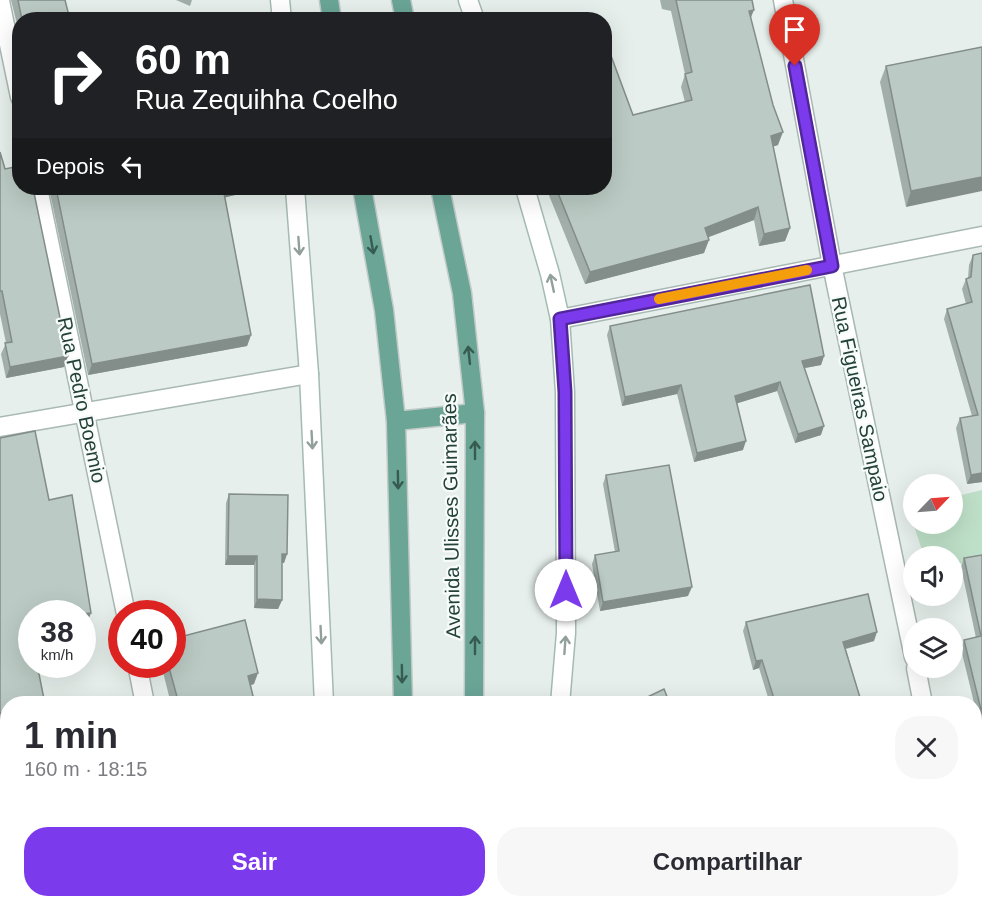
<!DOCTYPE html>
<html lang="pt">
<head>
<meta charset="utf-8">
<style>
  :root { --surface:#fff; --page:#f7f7f7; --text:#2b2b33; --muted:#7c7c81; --accent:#7c3aed }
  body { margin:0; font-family:Arial,sans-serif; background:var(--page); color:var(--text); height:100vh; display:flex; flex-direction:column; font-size:22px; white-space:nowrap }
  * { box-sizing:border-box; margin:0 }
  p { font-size:20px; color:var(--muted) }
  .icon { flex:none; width:33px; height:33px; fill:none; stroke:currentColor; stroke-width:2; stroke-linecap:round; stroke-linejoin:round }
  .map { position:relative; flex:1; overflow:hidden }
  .sheet { position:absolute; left:0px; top:696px; width:982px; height:212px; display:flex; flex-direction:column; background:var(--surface); border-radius:24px 24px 0 0; box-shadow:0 6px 24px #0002 }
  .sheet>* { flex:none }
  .hud { position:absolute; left:12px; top:12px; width:600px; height:183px; border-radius:24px; box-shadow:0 6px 24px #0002; background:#202124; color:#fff; overflow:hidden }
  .needle { width:39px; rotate:65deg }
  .controls { position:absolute; left:903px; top:474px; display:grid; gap:12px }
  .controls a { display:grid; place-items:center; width:60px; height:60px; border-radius:50%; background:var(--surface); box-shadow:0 6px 24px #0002; font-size:30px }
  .speed { position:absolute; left:18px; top:600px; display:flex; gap:12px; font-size:30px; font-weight:700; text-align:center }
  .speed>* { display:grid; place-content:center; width:78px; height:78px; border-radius:50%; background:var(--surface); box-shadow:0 6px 24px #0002; line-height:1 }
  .speed small { font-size:15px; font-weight:400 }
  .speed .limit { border:9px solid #d22; background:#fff; color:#111 }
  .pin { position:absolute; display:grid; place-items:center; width:51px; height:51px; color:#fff; margin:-62px -26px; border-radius:50% 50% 50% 0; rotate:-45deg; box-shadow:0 0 6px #0007 }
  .pin .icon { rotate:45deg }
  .me { position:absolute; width:66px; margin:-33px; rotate:0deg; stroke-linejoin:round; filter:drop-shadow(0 0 4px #0008) }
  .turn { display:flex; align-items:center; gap:21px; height:126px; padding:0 24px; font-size:27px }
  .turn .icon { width:78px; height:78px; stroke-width:2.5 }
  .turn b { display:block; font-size:42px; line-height:51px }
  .then { display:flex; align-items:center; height:57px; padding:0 24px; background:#0003; gap:12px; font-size:22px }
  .round { display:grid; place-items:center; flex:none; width:63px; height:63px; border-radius:24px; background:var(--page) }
  .overview { display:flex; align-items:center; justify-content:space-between; height:102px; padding:0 24px }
  h1 { font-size:36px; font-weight:600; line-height:45px }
  .action { display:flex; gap:12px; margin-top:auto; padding:12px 24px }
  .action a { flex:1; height:69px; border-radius:24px; background:var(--accent); color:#fff; font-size:24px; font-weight:600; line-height:69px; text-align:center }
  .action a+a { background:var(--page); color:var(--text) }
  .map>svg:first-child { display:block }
  .green { fill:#bfe0c8 }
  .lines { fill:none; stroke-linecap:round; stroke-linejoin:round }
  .street-casing { stroke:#a8b8b2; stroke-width:21 }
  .secondary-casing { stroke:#a4bbb3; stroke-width:21 }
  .primary-casing { stroke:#c2cac8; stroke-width:21 }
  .street { stroke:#fff; stroke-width:18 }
  .secondary { stroke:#fff; stroke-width:18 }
  .primary { stroke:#6aa596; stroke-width:18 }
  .wall { fill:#a1aea9 }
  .shaded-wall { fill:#838d89 }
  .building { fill:#bbcac4; stroke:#838d89; stroke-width:1.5 }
  .oneway { stroke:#365b51 }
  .oneway2 { stroke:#92a09c }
  .route-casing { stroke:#51269a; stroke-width:15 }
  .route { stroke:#7c3aed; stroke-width:10 }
  .slow { stroke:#f59e0b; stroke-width:10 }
  .labels { text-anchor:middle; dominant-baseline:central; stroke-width:4.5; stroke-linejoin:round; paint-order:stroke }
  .street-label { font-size:20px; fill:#24423a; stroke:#f7fbf9 }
</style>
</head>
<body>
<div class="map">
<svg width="982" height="907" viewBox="0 0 982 907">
  <rect width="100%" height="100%" fill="#e6efeb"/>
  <polygon class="green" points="982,490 982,559 953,565 952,556 924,556 908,508 913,506 914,524 952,524 953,497"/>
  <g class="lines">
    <g class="street-casing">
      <g id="street">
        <polyline points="783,0 832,265 914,657"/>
        <polyline points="0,1 20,97"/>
        <polyline points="38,188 126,614"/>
        <polyline points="560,319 982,236"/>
        <polyline points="0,427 309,374"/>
        <polyline points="137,664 145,704"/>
        <polyline points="916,668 923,704"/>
        <polyline points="975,825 982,828"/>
        <polyline points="186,900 187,907"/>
      </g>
    </g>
    <g class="secondary-casing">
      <g id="secondary">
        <polyline points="280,0 282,20"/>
        <polyline points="468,0 475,20"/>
        <polyline points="295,188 309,374 324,704"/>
        <polyline points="525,188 550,274 560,319 565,392 566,633 560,704"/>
        <polyline points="334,900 335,907"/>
        <polyline points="545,907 545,900"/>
      </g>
    </g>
    <g class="primary-casing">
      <g id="primary">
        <polyline points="329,0 332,20"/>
        <polyline points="401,0 405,20"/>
        <polyline points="362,188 384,310 396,421 403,704"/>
        <polyline points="440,188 462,293 475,413 474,704"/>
        <polyline points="396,421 475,413"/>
        <polyline points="407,900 408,907"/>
        <polyline points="474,907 474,900"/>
      </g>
    </g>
    <use href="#street" class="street"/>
    <use href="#secondary" class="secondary"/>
    <use href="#primary" class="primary"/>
  </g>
  <g class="wall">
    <polygon points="11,0 65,0 70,20 20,20 20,36"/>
    <polygon points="176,0 192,0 190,6"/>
    <polygon points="660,0 752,0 751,19 778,145 773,146 790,228 785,241 759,246 754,220 708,237 704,253 585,284 546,188 604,188 633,115 685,102 681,87 685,74 671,11 662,9"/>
    <polygon points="982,47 906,207 880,82 886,66"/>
    <polygon points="0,152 68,356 64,367 6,378 1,354 6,343 0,314"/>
    <polygon points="49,188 237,188 235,195 225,197 251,335 247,346 88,375"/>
    <polygon points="982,253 982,482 967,484 956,428 960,418 972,416 944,319 947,309 966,304 962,289 966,279 968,278 969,265 973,255"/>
    <polygon points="610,326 824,356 821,365 805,368 821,435 795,443 777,391 737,403 743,450 694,462 677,394 622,406 607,335"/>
    <polygon points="606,475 688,596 600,611 592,564 595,555 615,552 603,484"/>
    <polygon points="229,494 287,554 284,563 282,563 282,600 278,609 254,608 254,565 225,565 226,503"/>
    <polygon points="982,555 982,736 961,649 964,640 976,638 961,567 964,558"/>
    <polygon points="746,622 874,641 846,649 862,704 770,704 759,668 753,670 743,631"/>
    <polygon points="161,664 172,664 254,684 251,685 255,704 171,704"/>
    <polygon points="982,746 982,791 977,792 975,784 975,748"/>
    <polygon points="975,888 982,907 972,907 969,900 975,900"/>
    <polygon points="620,900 671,900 648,907 622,907"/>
  </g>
  <g class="shaded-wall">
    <polygon points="754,10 749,22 749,11"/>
    <polygon points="783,132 778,145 766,149 771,136"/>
    <polygon points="982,177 982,191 906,207 911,191"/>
    <polygon points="223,188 237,188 235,195 219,199"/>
    <polygon points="758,207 754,220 701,240 705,228"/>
    <polygon points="790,228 785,241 759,246 764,234"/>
    <polygon points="709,240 704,253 585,284 590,272"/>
    <polygon points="251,335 247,346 88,375 92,364"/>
    <polygon points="68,356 64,367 6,378 10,367"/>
    <polygon points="824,356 821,365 799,369 802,361"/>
    <polygon points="780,382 777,391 732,405 735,396"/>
    <polygon points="681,385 677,394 622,406 625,397"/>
    <polygon points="824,426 821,435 795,443 798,434"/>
    <polygon points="746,441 743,450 694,462 697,453"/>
    <polygon points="982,473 982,482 967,484 971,475"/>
    <polygon points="282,554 287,554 284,563 279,562"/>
    <polygon points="228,556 257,556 254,565 225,565"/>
    <polygon points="692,587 688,596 600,611 603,602"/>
    <polygon points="257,599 282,600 278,609 254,608"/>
    <polygon points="91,613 87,623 82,624 82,614"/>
    <polygon points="877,632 874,641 840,650 843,642"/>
    <polygon points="762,660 759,668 753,670 756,661"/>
    <polygon points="258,673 254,684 244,687 248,676"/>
    <polygon points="787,699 785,704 775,704 775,702"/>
    <polygon points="8,712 8,721 0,722 0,713"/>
    <polygon points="980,783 982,783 982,791 977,792"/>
    <polygon points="8,808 8,820 0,822 0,811"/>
    <polygon points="645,900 671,900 648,907 627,907 628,905"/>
  </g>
  <g class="building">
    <polygon points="18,0 65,0 70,20 22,20"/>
    <polygon points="676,0 752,0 754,10 749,11 773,105 783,132 771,136 790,228 764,234 758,207 705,228 709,240 590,272 556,188 604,188 604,46 607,45 633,115 692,100 685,74 692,72"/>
    <polygon points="215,13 217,20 191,20"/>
    <polygon points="982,47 982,177 911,191 886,66"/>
    <polygon points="0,152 5,169 20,166 20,188 33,188 68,356 10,367 5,343 12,342 2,291 0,291"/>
    <polygon points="56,188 224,188 223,188 251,335 92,364"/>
    <polygon points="982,253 982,473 971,475 960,418 978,415 947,309 972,302 966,279 971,277 973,255"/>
    <polygon points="810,285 824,356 802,361 824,426 798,434 780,382 735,396 746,441 697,453 681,385 625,397 610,326"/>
    <polygon points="35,431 49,500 72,495 91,613 82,614 32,614 32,664 37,664 45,704 8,704 8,712 0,713 0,438"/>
    <polygon points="669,465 692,587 603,602 595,555 619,551 606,475"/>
    <polygon points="229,494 288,495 287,554 282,554 282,600 257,599 257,556 228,556"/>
    <polygon points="982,555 982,714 964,640 981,636 964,558"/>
    <polygon points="868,594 877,632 843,642 862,704 788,704 787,699 775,702 762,660 756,661 746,622"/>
    <polygon points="245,620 258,673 248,676 255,704 179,704 168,664 172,664 172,639"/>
    <polygon points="664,689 670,704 633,704"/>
    <polygon points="982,746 982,783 980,783 975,762 975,748"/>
    <polygon points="8,773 8,808 0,811 0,775"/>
    <polygon points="982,886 982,907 979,907 975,899 975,888"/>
    <polygon points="626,900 645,900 628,905"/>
  </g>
  <defs><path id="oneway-shaft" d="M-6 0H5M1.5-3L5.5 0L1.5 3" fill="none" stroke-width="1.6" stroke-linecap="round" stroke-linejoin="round" transform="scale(1.5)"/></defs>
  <g class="oneway">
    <use href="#oneway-shaft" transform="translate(372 245) rotate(80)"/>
    <use href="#oneway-shaft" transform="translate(469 355) rotate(-96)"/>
    <use href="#oneway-shaft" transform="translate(475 450) rotate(-90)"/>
    <use href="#oneway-shaft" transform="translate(398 480) rotate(89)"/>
    <use href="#oneway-shaft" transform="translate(475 645) rotate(-90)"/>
    <use href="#oneway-shaft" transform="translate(402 674) rotate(89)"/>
  </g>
  <g class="oneway2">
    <use href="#oneway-shaft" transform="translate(299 246) rotate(86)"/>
    <use href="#oneway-shaft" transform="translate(552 283) rotate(-102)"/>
    <use href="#oneway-shaft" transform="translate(312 440) rotate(87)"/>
    <use href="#oneway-shaft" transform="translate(321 635) rotate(87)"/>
    <use href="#oneway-shaft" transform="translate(565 645) rotate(-86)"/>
  </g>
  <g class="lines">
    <g class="route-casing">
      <polyline id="route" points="566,590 565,392 560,319 832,266 795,66"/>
    </g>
    <use href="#route" class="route"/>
    <polyline class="slow" points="659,299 807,270"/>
  </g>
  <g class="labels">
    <g class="street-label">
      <text transform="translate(860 399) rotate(78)">Rua Figueiras Sampaio</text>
      <text transform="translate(82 400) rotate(78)">Rua Pedro Boemio</text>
      <text transform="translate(451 516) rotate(-91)">Avenida Ulisses Guimarães</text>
    </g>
  </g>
</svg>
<div class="controls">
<a><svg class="needle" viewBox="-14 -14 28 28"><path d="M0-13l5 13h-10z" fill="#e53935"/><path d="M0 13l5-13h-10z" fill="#7c7c81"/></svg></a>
<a><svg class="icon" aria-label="sound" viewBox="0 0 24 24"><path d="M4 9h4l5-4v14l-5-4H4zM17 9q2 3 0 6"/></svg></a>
<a><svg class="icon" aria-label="layers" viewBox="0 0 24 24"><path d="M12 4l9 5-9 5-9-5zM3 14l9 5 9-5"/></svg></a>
</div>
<div class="speed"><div>38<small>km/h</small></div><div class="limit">40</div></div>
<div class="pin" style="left:795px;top:66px;background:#d93025"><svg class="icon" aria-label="arrive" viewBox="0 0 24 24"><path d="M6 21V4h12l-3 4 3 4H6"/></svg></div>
<svg class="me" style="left:566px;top:590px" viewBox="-20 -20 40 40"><circle r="19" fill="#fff"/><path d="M0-13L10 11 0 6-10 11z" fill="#7c3aed"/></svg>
<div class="hud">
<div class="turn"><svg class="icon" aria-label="right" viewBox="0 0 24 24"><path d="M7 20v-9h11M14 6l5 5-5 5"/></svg><div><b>60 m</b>Rua Zequihha Coelho</div></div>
<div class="then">Depois<svg class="icon" aria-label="left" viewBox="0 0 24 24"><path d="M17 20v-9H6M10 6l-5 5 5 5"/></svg></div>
</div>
<section class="sheet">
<div class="overview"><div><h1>1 min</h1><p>160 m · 18:15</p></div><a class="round"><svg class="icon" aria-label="close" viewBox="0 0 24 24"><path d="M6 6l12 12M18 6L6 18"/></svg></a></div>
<div class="action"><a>Sair</a><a>Compartilhar</a></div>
</section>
</div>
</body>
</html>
